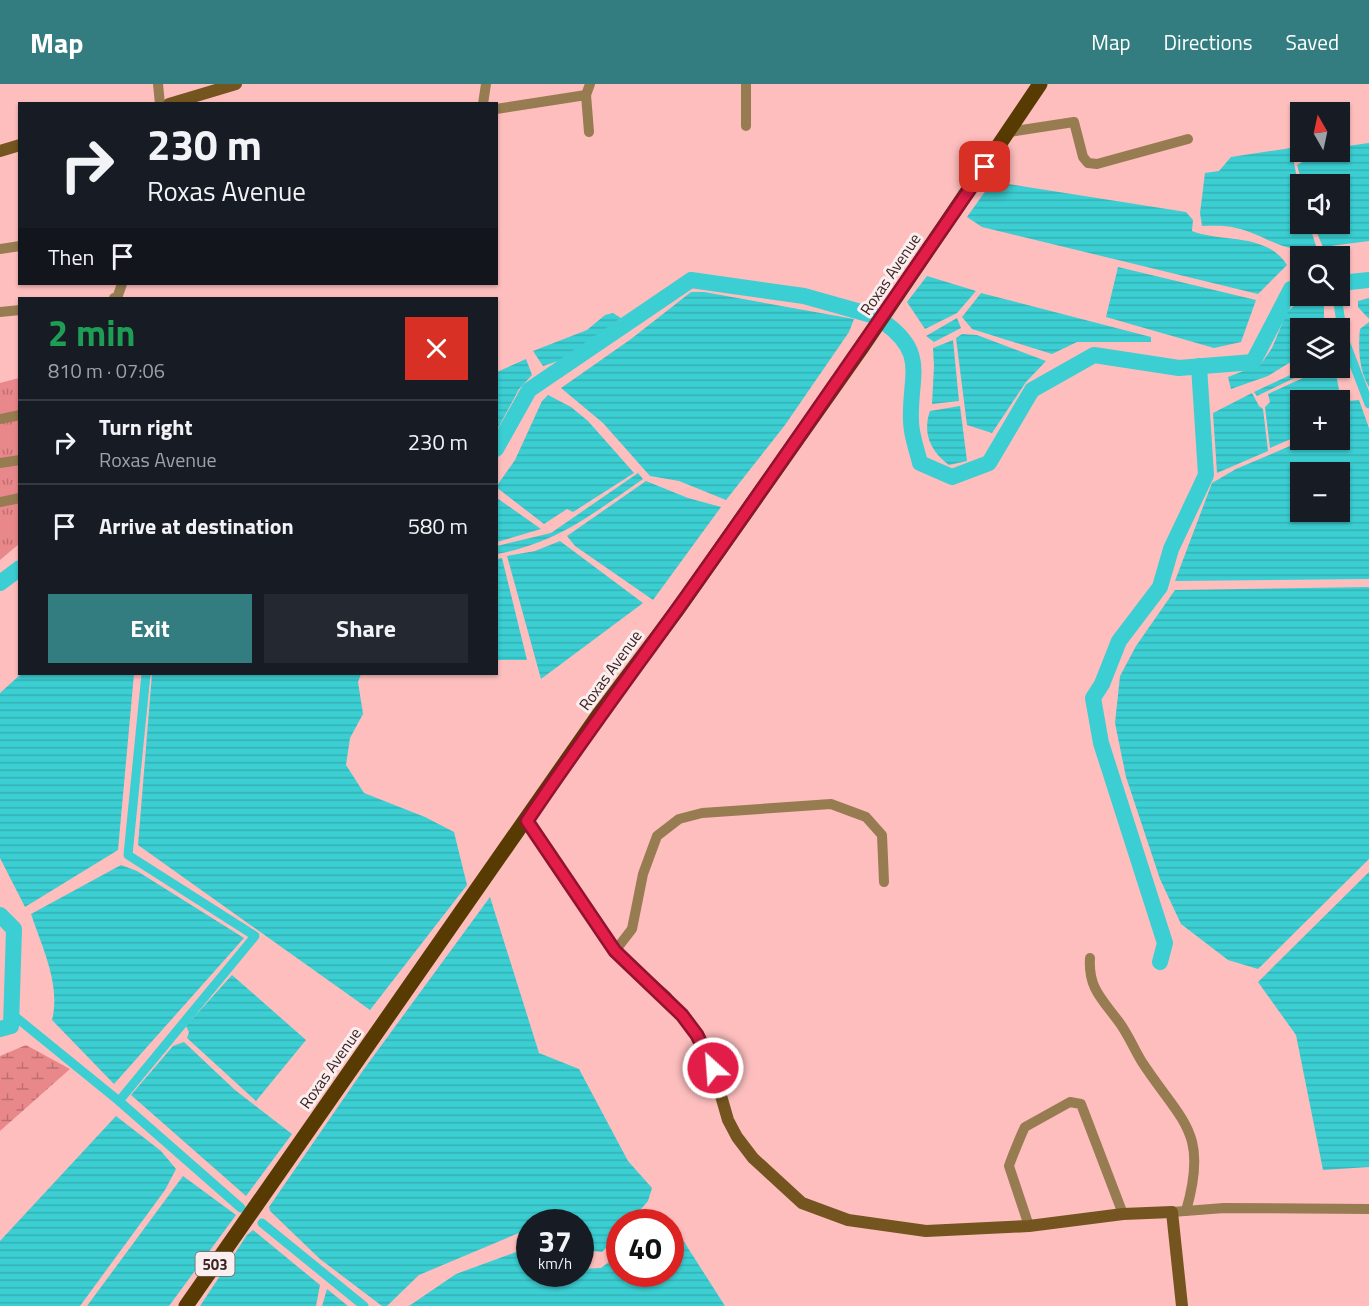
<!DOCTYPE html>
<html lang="en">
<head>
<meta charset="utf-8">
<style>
  :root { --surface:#171b24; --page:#242831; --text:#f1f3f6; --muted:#9ea1a6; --line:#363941; --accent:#337c7f }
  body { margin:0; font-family:"Titillium Web",sans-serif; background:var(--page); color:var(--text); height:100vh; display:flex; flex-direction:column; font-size:22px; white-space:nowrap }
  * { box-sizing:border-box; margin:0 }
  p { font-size:20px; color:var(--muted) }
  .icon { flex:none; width:33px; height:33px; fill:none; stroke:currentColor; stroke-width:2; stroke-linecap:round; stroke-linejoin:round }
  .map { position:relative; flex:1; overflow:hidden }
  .side { position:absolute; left:18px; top:213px; width:480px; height:378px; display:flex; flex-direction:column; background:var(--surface); border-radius:0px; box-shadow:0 2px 4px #0004 }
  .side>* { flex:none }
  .guide { position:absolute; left:18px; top:18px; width:480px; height:183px; border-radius:0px; box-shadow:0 2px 4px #0004; background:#171b24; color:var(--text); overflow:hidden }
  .needle { width:39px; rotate:351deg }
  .buttons { position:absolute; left:1290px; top:18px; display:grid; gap:12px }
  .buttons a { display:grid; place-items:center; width:60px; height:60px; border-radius:0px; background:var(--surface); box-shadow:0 2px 4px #0004; font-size:30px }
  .speed { position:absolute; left:516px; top:1125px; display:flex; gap:12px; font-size:30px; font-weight:700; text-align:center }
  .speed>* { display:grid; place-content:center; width:78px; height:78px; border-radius:50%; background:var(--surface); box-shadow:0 2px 4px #0004; line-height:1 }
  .speed small { font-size:15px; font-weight:400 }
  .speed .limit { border:9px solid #d22; background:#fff; color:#111 }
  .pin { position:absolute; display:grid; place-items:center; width:51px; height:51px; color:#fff; margin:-26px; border-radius:12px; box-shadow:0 3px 9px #0006 }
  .me { position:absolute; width:66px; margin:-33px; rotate:334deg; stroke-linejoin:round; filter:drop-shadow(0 0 4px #0008) }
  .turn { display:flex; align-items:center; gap:21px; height:126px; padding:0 30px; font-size:27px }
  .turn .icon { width:78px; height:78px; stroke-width:2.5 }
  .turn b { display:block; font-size:42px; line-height:51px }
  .then { display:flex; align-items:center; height:57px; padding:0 30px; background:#0003; gap:12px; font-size:22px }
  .round { display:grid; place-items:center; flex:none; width:63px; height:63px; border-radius:0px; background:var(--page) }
  .overview { display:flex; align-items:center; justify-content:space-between; height:102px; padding:0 30px }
  h1 { font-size:36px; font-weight:700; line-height:45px; color:#1e9e55 }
  .cta { display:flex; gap:12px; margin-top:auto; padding:12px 30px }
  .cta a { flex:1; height:69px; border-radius:0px; background:var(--accent); color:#fff; font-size:24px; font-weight:700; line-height:69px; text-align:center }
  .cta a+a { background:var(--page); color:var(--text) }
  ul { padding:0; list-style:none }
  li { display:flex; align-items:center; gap:18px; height:84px; padding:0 30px; border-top:2px solid var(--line) }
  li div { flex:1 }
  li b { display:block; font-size:22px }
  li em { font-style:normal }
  header { display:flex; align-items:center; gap:36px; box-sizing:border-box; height:84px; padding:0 30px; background:var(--accent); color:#fff }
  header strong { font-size:28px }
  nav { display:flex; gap:33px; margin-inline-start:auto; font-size:21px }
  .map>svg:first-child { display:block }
  .grass { fill:url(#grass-tufts) }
  .wetland { fill:url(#wetland-marsh) }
  .water { fill:url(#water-rules); fill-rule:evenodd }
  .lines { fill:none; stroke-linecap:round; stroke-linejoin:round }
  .canal { stroke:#3bced2; stroke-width:9 }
  .river { stroke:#3bced2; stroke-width:16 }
  .street { stroke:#977c52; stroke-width:10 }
  .secondary { stroke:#74551f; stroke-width:12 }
  .primary { stroke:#573b03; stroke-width:15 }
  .route-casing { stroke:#92132f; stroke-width:15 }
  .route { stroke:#e11d48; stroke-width:10 }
  .labels { text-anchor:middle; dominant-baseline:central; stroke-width:6; stroke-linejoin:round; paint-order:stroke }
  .shield { fill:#fbeeee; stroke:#766161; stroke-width:1.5 }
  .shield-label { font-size:15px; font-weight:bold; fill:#3d2525 }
  .street-label { font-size:16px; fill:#3d2525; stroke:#fbeeee }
</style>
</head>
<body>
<header>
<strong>Map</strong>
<nav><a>Map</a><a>Directions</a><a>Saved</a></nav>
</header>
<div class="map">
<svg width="1369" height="1222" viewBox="0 0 1369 1222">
  <defs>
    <pattern id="grass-tufts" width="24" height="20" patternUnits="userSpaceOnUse" patternTransform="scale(1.5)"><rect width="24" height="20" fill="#e9888b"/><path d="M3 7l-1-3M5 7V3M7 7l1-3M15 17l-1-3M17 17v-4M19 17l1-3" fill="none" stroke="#be6f71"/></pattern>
    <pattern id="wetland-marsh" width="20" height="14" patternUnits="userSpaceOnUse" patternTransform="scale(1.5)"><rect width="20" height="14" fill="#e9888b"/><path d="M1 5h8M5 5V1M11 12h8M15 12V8" fill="none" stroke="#be6f71"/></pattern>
    <pattern id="water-rules" width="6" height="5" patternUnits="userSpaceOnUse" patternTransform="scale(1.5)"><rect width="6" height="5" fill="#3bced2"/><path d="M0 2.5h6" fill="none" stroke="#35b1b4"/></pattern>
  </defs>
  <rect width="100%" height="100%" fill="#febebe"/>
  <polygon class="grass" points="19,294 19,460 0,476 0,299"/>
  <polygon class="wetland" points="26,961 70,985 0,1047 0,972"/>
  <g class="water">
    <polygon points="1369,59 1369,157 1323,163 1313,140 1340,140 1340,100 1302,100 1297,81 1306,76 1307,68 1340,68 1340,63"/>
    <path d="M1291 64 1300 109V140H1309L1317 165C1282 170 1267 151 1236 144 1225 141 1213 142 1202 142L1200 129 1205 89 1219 87 1231 73Z"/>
    <path d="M996 98 1186 128 1193 136 1192 147C1222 159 1266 148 1287 181L1258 210 982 143 967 133 989 102Z"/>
    <polygon points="1118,183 1256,216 1241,258 1214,264 1106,233"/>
    <polygon points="927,192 976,207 957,229 925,245 907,218"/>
    <polygon points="691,208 704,208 854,235 849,248 785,341 726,416 679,397 650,392 603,339 561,304 631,255"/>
    <polygon points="981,209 1151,253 1151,258 1077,258 1052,270 972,245 962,233"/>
    <polygon points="1304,212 1324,212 1324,241 1319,244 1300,244 1300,255 1293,263 1294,276 1268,292 1231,305 1228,293 1261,280 1272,264 1287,228"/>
    <polygon points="1369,214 1369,235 1358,223 1358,217"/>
    <polygon points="613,229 621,234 564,275 543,282 533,267 587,246 605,231"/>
    <polygon points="957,234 961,244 934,258 926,252"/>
    <path d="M1369 238V303C1359 287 1358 264 1360 245Z"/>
    <polygon points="962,250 977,251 1046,277 1026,298 992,349 967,341 956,254"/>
    <polygon points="953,256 959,317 932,320 934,282 933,264"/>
    <polygon points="526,275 532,291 519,305 497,346 497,288"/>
    <polygon points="1305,284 1315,284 1257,312 1254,308"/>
    <polygon points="1325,284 1335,284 1344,333 1340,334 1340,316 1300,316 1300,351 1270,364 1265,323 1270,318 1268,310"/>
    <polygon points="1252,309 1259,322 1263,325 1268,367 1217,389 1213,329"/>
    <polygon points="548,311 571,323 588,337 634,389 573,428 567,425 544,440 496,403 515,376 542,317"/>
    <path d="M1359 316 1369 344V495L1175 497 1212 399 1236 385 1304 356H1340V338L1346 335 1347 317ZM1300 388H1340V428H1300Z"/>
    <path d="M960 322 967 377 949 381C931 368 922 349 930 327Z"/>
    <path d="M638 389 643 395C592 430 559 458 497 470V462L551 449Z"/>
    <polygon points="646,397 688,414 721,423 653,516 575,462 567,452"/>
    <polygon points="497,414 541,445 497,458"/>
    <polygon points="560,457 643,519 541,595 507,472 535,467"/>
    <polygon points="502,474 527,576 497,576 497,475"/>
    <polygon points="1369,503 1369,775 1258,885 1228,876 1181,840 1160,795 1126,693 1115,639 1120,592 1136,562 1175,506"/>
    <polygon points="21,590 134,590 118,766 25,823 0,774 0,609"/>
    <polygon points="152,590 361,590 358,598 363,630 350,654 346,681 364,709 425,733 454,748 467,801 370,926 138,761"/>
    <path d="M121 781 137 787 244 854 114 1000 52 936C61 901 42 863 31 830Z"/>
    <polygon points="1369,788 1369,1083 1323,1086 1296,951 1258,898"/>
    <polygon points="490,813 539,969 579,985 628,1077 652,1104 648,1117 630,1138 620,1138 619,1150 602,1168 581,1166 580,1138 530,1138 529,1152 521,1148 419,1191 387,1222 382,1222 320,1175 270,1127 269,1123 364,985"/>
    <polygon points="232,891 306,956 256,1017 187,954 189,948 186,942"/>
    <polygon points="184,958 235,1006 292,1050 246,1112 131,1011 173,962"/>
    <polygon points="116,1032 161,1067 176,1085 165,1106 80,1222 0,1222 0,1157"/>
    <polygon points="183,1092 236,1131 169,1222 87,1222"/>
    <polygon points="253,1146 320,1201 316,1222 200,1222 247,1151"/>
    <polygon points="681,1153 725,1222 409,1222 456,1190 519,1167 529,1168 530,1190 580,1190 581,1185 601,1184 619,1170 620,1190 670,1190 671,1154"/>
    <polygon points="327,1205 348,1222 322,1222"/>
  </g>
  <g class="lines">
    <g class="canal">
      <polyline points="1337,212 1343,252 1369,320"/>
      <polyline points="12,930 119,1017 241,1124"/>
      <polyline points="119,1017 255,852 128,771 146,590"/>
      <polyline points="262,1139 364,1222"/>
    </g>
    <g class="river">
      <polyline points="1340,199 1369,196"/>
      <path d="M885 239C928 270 909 293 911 337 911 351 917 366 920 379L952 393 989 379 1032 306 1094 271 1179 284 1253 278 1291 205 1300 204"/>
      <polyline points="496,365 529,306 691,196 804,212 875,232"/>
      <polyline points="0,499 20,484"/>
      <polyline points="0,831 14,845 11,942 0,945"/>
      <polyline points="1160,878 1165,859 1101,659 1093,614 1102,600 1119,557 1160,503 1171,465 1206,391 1199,282"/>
    </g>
    <g class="street">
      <polyline points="158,0 160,20"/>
      <polyline points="746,0 746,42"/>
      <polyline points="483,20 486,0"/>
      <polyline points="496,25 586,11"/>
      <polyline points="589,48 586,11 590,0"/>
      <polyline points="1009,48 1074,38 1083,73 1088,79 1097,80 1188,55"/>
      <polyline points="0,165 20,162"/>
      <polyline points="114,214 117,214 122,200"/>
      <polyline points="0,228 20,226"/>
      <polyline points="0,335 20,331"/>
      <polyline points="0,379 20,376"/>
      <polyline points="0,418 20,414"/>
      <polyline points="615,867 632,845 643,790 657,752 679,735 702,729 831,720 866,733 882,751 884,798"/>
      <path d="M1090 874C1088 904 1102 915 1119 938 1128 950 1134 965 1142 978 1182 1039 1209 1047 1186 1127"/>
      <polyline points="1172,1128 1224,1124 1369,1125"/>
      <path d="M1029 1142 1009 1082C1010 1078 1023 1046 1025 1043L1070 1018 1081 1020 1123 1130"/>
    </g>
    <g class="secondary">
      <polyline points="169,20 236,0"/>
      <polyline points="0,67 20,61"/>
      <polyline points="527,737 619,872 666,913 697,951 713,984 728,1036 737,1053 753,1074 802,1119 848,1136 926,1147 1029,1142 1123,1130 1172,1128 1182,1222"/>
    </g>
    <polyline class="primary" points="186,1222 597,633 678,525 863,262 1040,0"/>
  </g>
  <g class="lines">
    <g class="route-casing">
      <path id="route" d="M713 984 697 951 682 931 615 867 527 737C576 664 628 594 679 523 783 377 884 230 985 83"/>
    </g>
    <use href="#route" class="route"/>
  </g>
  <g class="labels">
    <rect class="shield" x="195.5" y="1168" width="39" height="24" rx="4.5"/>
    <g class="shield-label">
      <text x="215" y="1180">503</text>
    </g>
    <g class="street-label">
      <text transform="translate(890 190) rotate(-56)">Roxas Avenue</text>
      <text transform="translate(610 586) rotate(-54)">Roxas Avenue</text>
      <text transform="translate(330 984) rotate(-55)">Roxas Avenue</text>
    </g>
  </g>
</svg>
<div class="buttons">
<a><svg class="needle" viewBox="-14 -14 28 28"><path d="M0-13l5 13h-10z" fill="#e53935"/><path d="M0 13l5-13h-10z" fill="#9ea1a6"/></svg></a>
<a><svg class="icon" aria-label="sound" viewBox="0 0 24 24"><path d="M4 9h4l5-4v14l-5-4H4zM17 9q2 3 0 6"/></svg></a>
<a><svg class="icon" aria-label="search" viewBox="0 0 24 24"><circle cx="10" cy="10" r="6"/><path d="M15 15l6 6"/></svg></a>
<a><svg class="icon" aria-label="layers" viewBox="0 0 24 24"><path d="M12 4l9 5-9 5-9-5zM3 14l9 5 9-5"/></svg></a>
<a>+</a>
<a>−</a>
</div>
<div class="speed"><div>37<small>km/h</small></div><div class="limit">40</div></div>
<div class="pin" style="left:985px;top:83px;background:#d93025"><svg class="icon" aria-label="arrive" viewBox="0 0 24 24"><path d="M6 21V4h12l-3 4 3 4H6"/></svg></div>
<svg class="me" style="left:713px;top:984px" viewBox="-20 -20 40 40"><circle r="17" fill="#e11d48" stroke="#fff" stroke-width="3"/><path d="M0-11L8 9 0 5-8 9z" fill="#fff"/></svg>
<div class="guide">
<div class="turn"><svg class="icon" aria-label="right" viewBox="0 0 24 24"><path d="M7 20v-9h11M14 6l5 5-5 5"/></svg><div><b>230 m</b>Roxas Avenue</div></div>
<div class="then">Then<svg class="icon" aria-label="arrive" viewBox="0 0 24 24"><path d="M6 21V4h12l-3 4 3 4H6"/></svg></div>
</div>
<section class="side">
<div class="overview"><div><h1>2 min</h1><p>810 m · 07:06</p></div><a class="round" style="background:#d93025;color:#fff"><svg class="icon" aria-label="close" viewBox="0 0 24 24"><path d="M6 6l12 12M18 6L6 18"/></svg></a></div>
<ul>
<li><svg class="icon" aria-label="right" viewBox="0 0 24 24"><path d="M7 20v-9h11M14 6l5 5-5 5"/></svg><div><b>Turn right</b><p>Roxas Avenue</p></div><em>230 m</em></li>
<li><svg class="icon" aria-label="arrive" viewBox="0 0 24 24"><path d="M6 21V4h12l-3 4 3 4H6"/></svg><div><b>Arrive at destination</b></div><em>580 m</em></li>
</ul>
<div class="cta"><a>Exit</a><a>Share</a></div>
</section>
</div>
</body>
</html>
